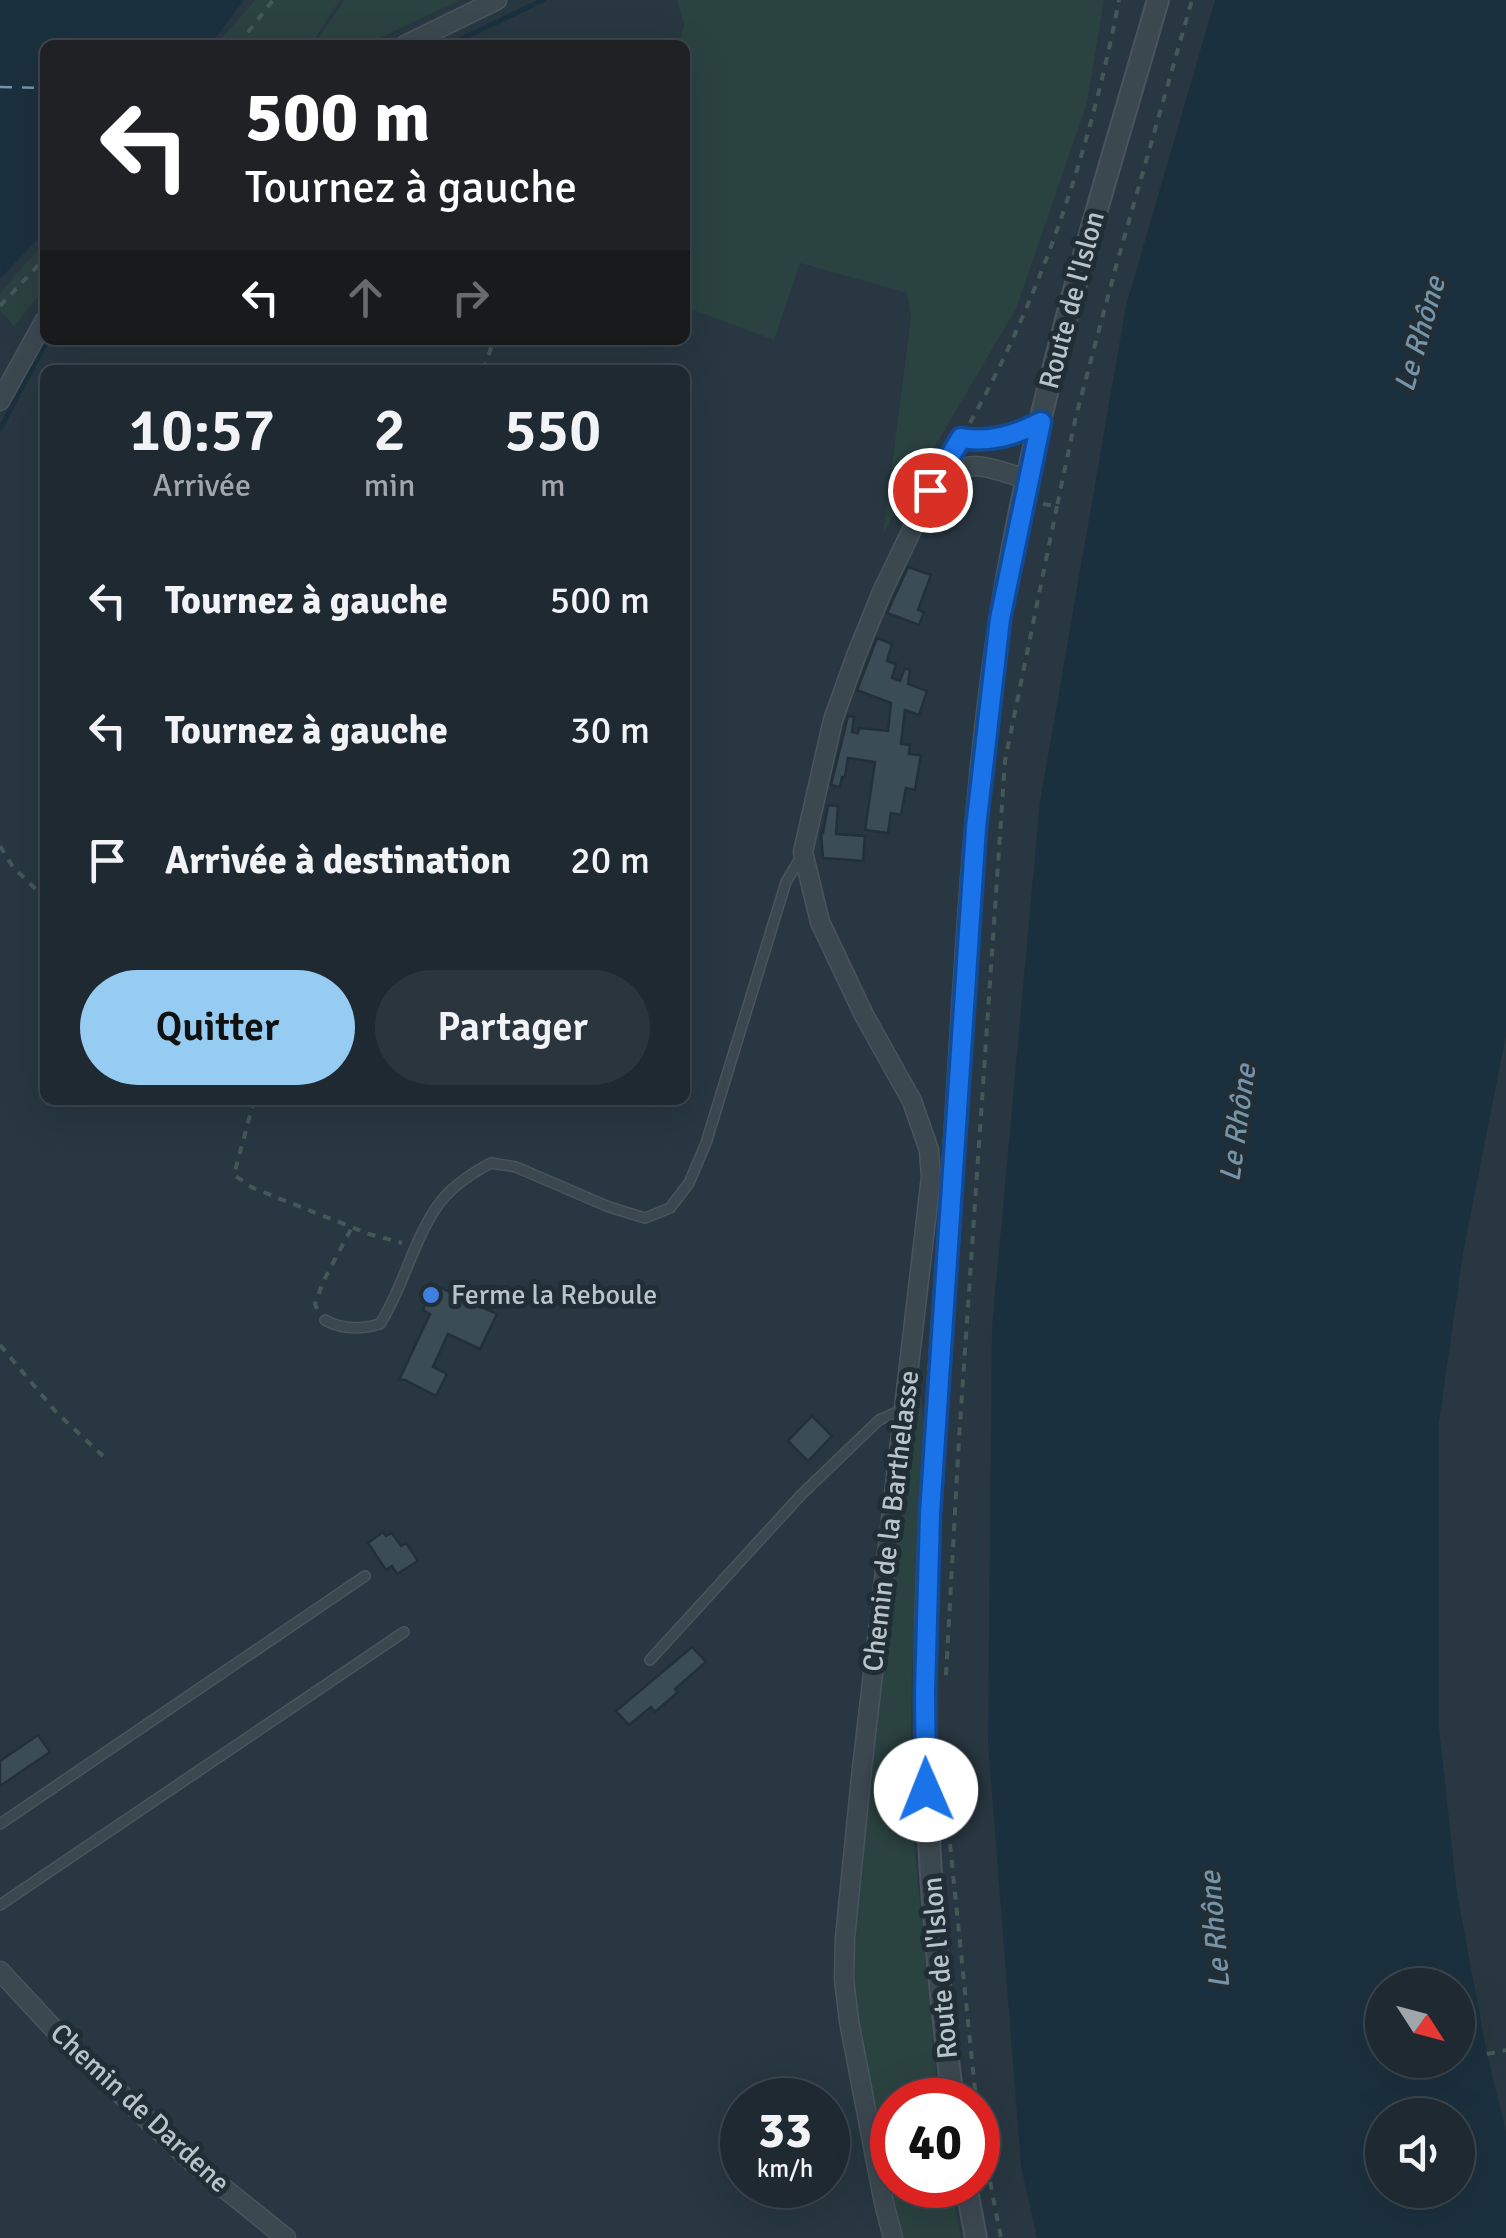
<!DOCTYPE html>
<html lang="fr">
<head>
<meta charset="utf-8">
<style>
  :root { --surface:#1e2931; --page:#2b353d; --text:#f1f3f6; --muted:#a1a6ab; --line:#3c454d; --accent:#96cbf2 }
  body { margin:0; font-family:Signika,sans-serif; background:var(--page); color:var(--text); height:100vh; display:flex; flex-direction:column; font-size:38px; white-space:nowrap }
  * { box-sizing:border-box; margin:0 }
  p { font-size:32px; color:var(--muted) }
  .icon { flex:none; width:55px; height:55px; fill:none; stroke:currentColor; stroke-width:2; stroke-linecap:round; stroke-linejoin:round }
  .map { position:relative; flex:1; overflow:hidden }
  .details { position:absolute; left:40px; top:365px; width:650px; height:740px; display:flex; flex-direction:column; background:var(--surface); border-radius:15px; box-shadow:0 10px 40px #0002,0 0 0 2px var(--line) }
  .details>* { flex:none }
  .banner { position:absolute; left:40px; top:40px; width:650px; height:305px; border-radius:15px; box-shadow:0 10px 40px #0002,0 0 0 2px var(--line); background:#202124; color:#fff; overflow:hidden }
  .needle { width:65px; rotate:126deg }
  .fabs { position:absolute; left:1365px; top:1968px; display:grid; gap:20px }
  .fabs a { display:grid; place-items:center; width:110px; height:110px; border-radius:50%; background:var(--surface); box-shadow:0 10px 40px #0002,0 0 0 2px var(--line); font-size:50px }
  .speed { position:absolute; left:720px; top:2078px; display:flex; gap:20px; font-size:50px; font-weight:700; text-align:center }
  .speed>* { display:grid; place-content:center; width:130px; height:130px; border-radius:50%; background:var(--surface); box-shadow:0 10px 40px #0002,0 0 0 2px var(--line); line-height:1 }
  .speed small { font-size:25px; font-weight:400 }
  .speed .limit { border:15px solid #d22; background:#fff; color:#111 }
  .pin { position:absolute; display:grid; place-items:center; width:85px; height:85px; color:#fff; margin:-42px; border:5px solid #fff; border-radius:50%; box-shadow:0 2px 10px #0007 }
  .me { position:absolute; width:110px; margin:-55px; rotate:359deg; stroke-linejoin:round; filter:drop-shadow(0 0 8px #0008) }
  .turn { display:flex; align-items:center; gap:35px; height:210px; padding:0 40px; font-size:45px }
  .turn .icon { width:130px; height:130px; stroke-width:2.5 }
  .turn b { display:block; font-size:70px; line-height:85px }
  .lanes { display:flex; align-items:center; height:95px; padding:0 40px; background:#0003; justify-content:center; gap:50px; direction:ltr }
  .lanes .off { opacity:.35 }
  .eta { display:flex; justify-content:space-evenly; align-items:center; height:170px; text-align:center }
  .eta b { font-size:60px; font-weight:600; line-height:70px }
  .action { display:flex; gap:20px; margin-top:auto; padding:20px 40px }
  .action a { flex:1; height:115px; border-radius:60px; background:var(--accent); color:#111; font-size:40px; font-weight:600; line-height:115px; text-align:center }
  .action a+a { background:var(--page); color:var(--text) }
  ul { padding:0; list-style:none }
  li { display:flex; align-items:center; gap:30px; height:130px; padding:0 40px }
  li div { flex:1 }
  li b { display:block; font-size:38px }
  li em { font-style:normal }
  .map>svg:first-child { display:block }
  .green { fill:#2a4240 }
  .water { fill:#1b303e; fill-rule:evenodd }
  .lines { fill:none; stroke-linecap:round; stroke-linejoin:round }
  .stream { stroke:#1b303e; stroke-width:5 }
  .ferry { stroke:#7594a7; stroke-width:2.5; stroke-dasharray:12 10; stroke-linecap:butt }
  .building { fill:#3a4c56; stroke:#233038; stroke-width:2.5 }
  .service-casing { stroke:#49545d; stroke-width:12 }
  .minor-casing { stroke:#49545d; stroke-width:21 }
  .tertiary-casing { stroke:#49545d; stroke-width:24 }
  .path { stroke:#435957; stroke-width:4; stroke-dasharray:8 8; stroke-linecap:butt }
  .service { stroke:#3c4850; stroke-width:9 }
  .minor { stroke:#3c4850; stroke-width:18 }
  .tertiary { stroke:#3c4850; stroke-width:20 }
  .route-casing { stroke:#114b97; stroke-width:25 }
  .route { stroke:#1a73e8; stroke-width:18 }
  .shop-dot { fill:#3f7fe0; stroke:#212e36; stroke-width:4 }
  .labels { text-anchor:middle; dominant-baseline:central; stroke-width:10; stroke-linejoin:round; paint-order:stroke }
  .street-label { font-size:28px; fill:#b9c3cb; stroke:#212e36 }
  .poi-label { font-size:28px; fill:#b9c3cb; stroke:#212e36; text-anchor:start }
  .water-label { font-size:30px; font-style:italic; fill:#7594a7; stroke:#212e36 }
</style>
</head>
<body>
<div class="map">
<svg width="1506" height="2238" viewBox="0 0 1506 2238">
  <rect width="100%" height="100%" fill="#283741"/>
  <g class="green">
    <polygon points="255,0 340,0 311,45 216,45"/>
    <polygon points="345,0 460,0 365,45 313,45"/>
    <polygon points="677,0 1104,0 1087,103 1016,309 883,534 911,317 907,293 800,263 774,340 685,307 685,45 678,45 684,25"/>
    <polygon points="45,242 45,288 14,326 0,311 0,293"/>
    <polygon points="920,1391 924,1422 912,1670 910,1800 939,2100 892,2100 892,2185 952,2185 961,2238 902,2238 849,1973 910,1423"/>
  </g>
  <g class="water">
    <polygon points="0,0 244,0 210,45 45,45 45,231 0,279"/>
    <path d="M1215 0H1506V1035L1463 1253 1439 1422V1728L1457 1893 1487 2054 1506 2131V2238H1037L1021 2166 988 1741 992 1327 1040 802 1126 306ZM1382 1985H1458V2060H1382ZM1382 2115H1458V2190H1382Z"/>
  </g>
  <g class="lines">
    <g class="stream">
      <polyline points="449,45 543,0"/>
      <polyline points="0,429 47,340"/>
    </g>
    <polyline class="ferry" points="0,87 45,88"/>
  </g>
  <g class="building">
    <polygon points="908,567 931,575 918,610 924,612 919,625 887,613"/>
    <polygon points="877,638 892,644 887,661 896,664 892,678 900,681 905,668 910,670 908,684 927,691 919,715 905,710 901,744 910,745 909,754 921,755 915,790 906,788 901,815 891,813 888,833 865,830 875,762 848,758 845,777 842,777 840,787 831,785 848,716 854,717 852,732 858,733 859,728 888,731 891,703 857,690"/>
    <polygon points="828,805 838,806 836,834 865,836 863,861 823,858 821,833 823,833"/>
    <polygon points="431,1283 497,1314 480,1349 448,1334 433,1367 447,1374 436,1396 405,1380 399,1380 430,1314 423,1310 426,1303 422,1301"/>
    <polygon points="812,1416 832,1436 808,1461 788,1441"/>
    <polygon points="383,1532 386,1536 392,1533 401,1546 406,1543 418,1561 397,1574 392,1566 386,1570 368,1543"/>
    <polygon points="692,1647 706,1662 675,1689 678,1692 655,1712 651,1707 629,1725 616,1711"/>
    <polygon points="38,1735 50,1752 0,1786 0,1761"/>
  </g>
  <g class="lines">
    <g class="service-casing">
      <g id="service">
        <path d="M325 1320C342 1330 362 1329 380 1324 403 1288 412 1244 436 1208 449 1188 470 1174 491 1163L516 1167 609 1207 645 1218 670 1208 689 1183 706 1143 786 882 802 855"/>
        <polyline points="650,1660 801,1495 879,1420 904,1409"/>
        <polyline points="0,1824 365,1576"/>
        <polyline points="0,1905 404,1632"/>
      </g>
    </g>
    <g class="minor-casing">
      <g id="minor">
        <polyline points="405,45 497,0"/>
        <polyline points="0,401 45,320"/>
        <path d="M941 479C974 454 993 471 1028 479"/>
        <polyline points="0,1971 66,2042 194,2164 286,2238"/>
        <path d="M893 2238 884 2203 849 2021 844 1979 845 1938 862 1768 931 1177 929 1150 912 1101 864 1015 820 922 803 852 833 720 856 656 882 592 931 490 961 438C990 443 1015 435 1041 423"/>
      </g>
    </g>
    <g class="tertiary-casing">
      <g id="tertiary">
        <path d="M953 2100C936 1966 925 1831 925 1696 925 1550 937 1404 947 1259 962 1047 968 830 1000 620 1033 409 1099 205 1158 0"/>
        <polyline points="966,2185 976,2238"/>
      </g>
    </g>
    <g class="path">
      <polyline points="238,45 273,0"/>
      <polyline points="0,306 45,258"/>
      <polyline points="483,370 494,340"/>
      <path d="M970 423C1043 292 1091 147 1119 0"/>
      <polyline points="1043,504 1057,506 1076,416 1115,270 1192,0"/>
      <polyline points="0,846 13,867 45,898"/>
      <polyline points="254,1100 234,1175 253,1188 369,1234 402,1243"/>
      <polyline points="317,1309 315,1304 323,1282 352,1227"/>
      <polyline points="0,1345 56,1412 103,1456"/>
      <polyline points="946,1675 959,1439 1005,761 1057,506"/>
      <polyline points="946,1744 949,1810"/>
      <polyline points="950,1844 976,2100"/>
      <polyline points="1487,2054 1506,2050"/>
      <polyline points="978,2119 1001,2238"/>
    </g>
    <use href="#service" class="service"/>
    <use href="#minor" class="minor"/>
    <use href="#tertiary" class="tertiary"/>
  </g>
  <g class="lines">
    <g class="route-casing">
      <path id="route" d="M926 1790 925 1692 930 1514 976 828 1000 619 1041 422C1015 435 990 443 961 438L930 490"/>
    </g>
    <use href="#route" class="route"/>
  </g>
  <circle class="shop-dot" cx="431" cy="1295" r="10"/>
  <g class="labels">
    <g class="street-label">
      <text transform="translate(1072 300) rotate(-75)">Route de l'Islon</text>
      <text transform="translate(891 1521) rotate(-83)">Chemin de la Barthelasse</text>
      <text transform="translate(940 1968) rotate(-95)">Route de l'Islon</text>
      <text transform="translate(140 2108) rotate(43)">Chemin de Dardene</text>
    </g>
    <g class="poi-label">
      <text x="451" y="1295">Ferme la Reboule</text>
    </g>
    <g class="water-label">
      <text transform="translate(1420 334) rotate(-74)">Le Rhône</text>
      <text transform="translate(1238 1123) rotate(-82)">Le Rhône</text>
      <text transform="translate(1215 1930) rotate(-95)">Le Rhône</text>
    </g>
  </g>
</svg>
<div class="fabs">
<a><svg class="needle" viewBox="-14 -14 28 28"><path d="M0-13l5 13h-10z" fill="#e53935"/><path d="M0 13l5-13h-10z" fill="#a1a6ab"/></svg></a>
<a><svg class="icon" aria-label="sound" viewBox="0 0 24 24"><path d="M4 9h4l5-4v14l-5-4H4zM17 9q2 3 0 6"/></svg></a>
</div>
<div class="speed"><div>33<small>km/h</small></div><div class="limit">40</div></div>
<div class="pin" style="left:930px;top:490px;background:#d93025"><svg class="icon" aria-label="arrive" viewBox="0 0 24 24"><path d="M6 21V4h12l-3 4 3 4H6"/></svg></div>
<svg class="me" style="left:926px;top:1790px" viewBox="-20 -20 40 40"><circle r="19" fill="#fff"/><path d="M0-13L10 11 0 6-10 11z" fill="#1a73e8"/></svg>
<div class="banner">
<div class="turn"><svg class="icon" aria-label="left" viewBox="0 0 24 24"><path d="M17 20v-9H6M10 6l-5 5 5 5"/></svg><div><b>500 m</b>Tournez à gauche</div></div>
<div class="lanes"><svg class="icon" aria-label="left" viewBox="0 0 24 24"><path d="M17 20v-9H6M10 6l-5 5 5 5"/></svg><svg class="icon off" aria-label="ahead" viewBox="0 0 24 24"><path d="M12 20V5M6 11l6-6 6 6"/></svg><svg class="icon off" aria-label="right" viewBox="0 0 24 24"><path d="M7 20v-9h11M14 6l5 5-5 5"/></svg></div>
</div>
<section class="details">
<div class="eta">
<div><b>10:57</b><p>Arrivée</p></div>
<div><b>2</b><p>min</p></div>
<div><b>550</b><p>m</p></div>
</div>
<ul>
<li><svg class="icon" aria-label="left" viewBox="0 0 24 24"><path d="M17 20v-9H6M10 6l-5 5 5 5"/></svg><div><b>Tournez à gauche</b></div><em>500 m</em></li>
<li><svg class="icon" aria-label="left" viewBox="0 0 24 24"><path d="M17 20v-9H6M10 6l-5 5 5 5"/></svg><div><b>Tournez à gauche</b></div><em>30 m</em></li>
<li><svg class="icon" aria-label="arrive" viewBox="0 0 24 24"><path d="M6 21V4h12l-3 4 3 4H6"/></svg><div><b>Arrivée à destination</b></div><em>20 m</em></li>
</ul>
<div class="action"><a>Quitter</a><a>Partager</a></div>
</section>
</div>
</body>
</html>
